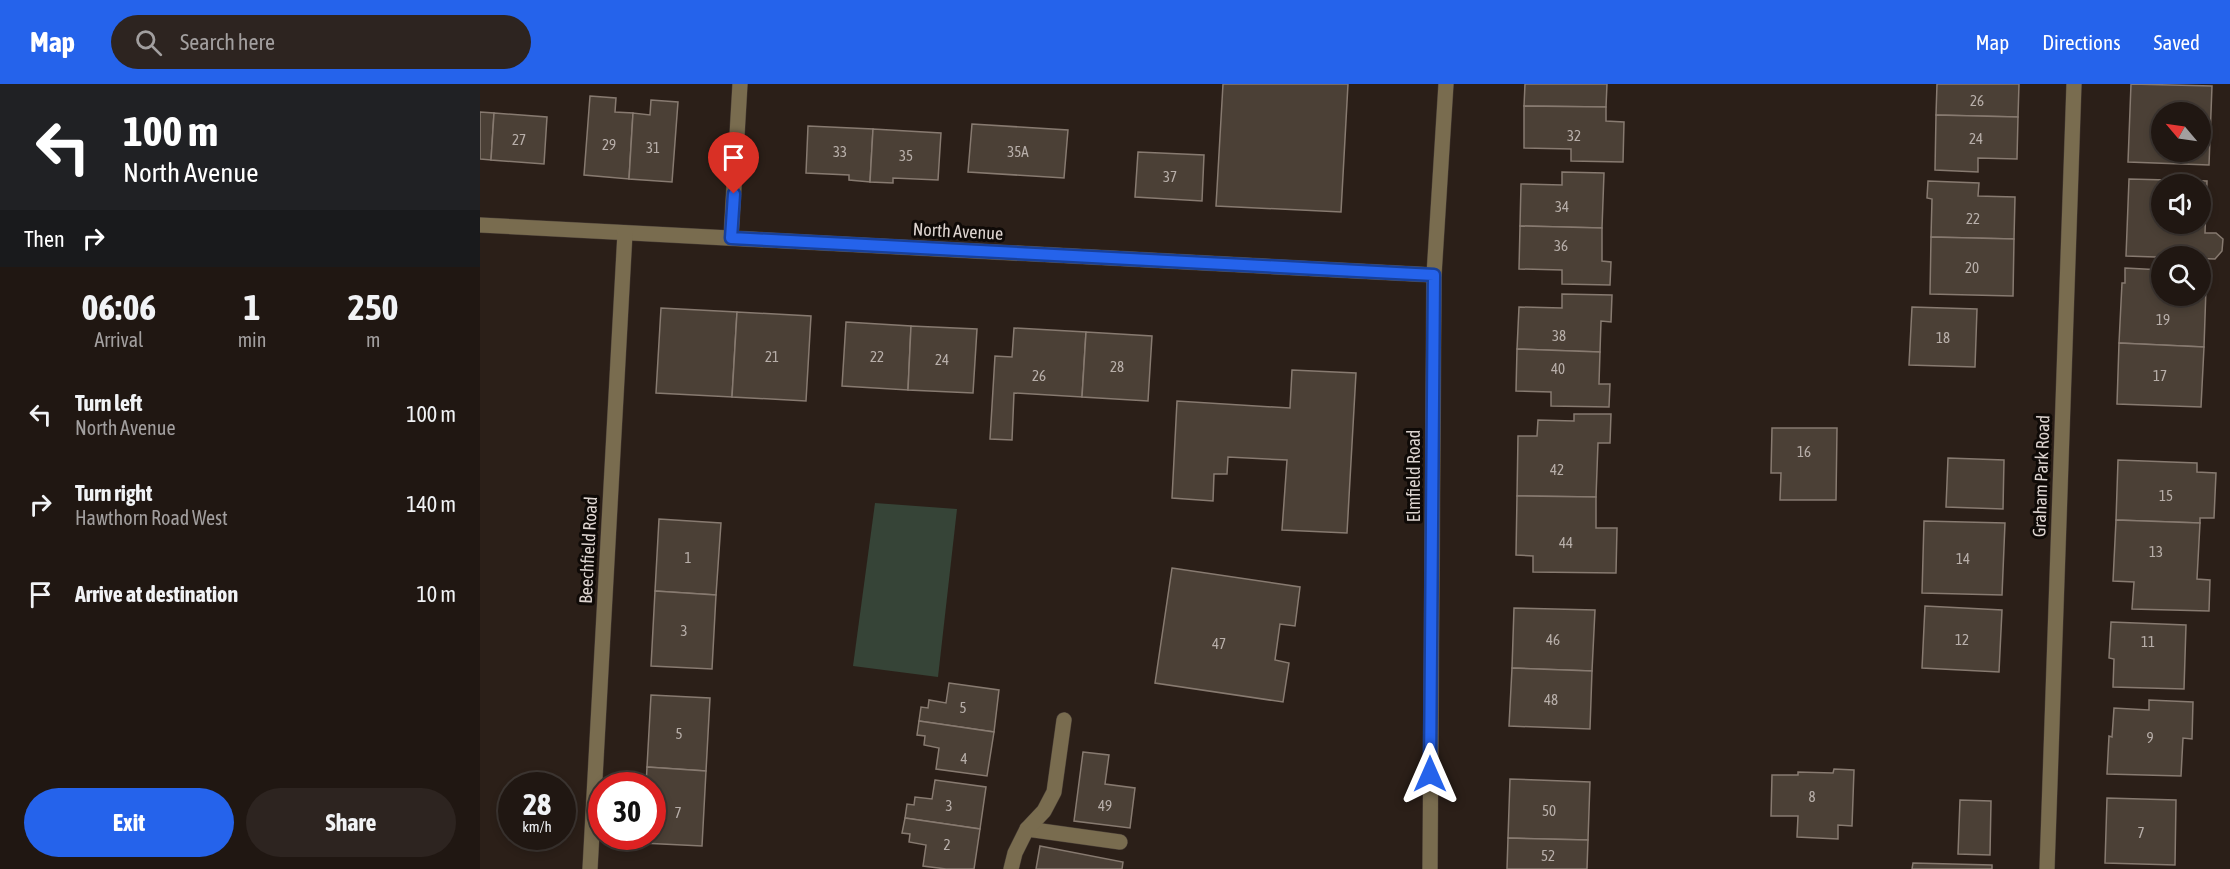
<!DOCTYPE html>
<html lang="en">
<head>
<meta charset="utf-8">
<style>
  :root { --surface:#201712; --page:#2d2420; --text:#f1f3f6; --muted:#a29f9f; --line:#3d3632; --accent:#2563eb }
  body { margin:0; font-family:"Asap Condensed",sans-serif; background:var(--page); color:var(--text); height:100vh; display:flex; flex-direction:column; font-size:22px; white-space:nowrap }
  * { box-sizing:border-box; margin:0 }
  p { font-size:20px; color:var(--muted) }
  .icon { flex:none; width:33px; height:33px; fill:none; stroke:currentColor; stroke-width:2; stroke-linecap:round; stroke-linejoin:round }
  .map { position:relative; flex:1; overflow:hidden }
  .drawer { display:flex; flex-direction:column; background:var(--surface); width:480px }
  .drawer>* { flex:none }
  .top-card { background:#202124; color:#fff; overflow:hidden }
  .needle { width:39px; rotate:299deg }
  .fabs { position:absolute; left:1671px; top:18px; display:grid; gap:12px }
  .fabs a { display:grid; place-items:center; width:60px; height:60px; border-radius:50%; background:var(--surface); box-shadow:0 3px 9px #0003,0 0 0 2px var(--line); font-size:30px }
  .speed { position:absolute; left:18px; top:688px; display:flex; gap:12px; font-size:30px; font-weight:700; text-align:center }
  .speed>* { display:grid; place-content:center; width:78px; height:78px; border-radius:50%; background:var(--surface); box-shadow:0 3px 9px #0003,0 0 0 2px var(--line); line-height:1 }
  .speed small { font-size:15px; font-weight:400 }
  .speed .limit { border:9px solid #d22; background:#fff; color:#111 }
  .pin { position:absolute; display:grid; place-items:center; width:51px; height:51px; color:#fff; margin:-62px -26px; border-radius:50% 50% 50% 0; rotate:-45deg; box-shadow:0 0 6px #0007 }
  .pin .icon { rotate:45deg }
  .me { position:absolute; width:66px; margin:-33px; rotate:0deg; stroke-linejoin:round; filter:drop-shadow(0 0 4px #0008) }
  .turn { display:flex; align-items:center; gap:21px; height:126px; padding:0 24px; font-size:27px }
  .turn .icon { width:78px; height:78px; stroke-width:2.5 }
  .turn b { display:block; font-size:42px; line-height:51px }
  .then { display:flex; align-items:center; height:57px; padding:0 24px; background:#0003; gap:12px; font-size:22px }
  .eta { display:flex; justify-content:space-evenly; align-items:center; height:102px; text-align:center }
  .eta b { font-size:36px; font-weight:700; line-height:42px }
  .cta { display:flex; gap:12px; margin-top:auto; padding:12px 24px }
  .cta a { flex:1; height:69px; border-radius:36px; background:var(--accent); color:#fff; font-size:24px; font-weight:700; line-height:69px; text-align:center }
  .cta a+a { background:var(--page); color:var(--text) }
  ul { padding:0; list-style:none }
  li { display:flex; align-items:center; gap:18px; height:90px; padding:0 24px }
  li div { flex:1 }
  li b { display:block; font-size:22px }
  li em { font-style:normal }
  header { display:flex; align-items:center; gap:36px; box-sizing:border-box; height:84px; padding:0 30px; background:var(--accent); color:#fff }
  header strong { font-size:28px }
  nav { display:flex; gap:33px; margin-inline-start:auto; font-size:21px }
  .search { width:420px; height:54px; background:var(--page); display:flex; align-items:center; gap:15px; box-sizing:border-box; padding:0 21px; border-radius:33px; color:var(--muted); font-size:22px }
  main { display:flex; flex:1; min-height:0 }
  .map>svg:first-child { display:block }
  .green { fill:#364437 }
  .building { fill:#4b4036; stroke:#877a70; stroke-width:1.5; fill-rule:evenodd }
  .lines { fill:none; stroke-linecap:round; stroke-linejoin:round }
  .minor-casing { stroke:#473c35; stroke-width:16 }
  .minor { stroke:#796c4f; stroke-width:15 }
  .route-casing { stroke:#184099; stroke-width:15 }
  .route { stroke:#2563eb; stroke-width:10 }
  .labels { text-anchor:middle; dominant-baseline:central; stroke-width:6; stroke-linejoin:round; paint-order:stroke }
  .number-label { font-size:15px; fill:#b8afaa }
  .street-label { font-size:18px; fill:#ddd4d0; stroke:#0f0a07 }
</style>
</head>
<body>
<header>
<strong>Map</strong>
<div class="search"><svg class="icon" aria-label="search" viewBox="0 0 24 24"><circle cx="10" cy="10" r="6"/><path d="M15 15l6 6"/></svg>Search here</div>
<nav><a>Map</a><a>Directions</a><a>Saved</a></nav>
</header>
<main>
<section class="drawer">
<div class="top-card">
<div class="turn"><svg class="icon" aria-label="left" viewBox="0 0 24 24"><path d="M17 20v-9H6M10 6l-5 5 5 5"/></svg><div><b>100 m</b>North Avenue</div></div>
<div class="then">Then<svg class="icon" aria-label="right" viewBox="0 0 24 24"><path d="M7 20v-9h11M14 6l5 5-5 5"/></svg></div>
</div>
<div class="eta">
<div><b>06:06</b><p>Arrival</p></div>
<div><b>1</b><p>min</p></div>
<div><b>250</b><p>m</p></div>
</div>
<ul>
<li><svg class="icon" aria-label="left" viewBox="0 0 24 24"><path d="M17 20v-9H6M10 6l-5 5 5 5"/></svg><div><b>Turn left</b><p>North Avenue</p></div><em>100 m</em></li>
<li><svg class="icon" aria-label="right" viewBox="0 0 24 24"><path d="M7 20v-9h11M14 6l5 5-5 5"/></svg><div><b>Turn right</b><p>Hawthorn Road West</p></div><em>140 m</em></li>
<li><svg class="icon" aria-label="arrive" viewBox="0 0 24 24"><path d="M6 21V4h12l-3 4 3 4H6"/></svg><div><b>Arrive at destination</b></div><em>10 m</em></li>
</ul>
<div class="cta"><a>Exit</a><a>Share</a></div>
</section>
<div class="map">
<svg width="1750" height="785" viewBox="0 0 1750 785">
  <rect width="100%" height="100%" fill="#2b1f18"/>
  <polygon class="green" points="395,419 477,425 458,593 373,582"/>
  <g class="building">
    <polygon points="743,0 868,0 861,128 736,122"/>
    <polygon points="1045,0 1127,0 1126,23 1044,22"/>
    <polygon points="1457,0 1539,0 1538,33 1456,31"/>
    <path d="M1651 0 1732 2 1729 81 1648 78ZM1682 28H1720V68H1682Z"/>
    <polygon points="110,12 136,14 135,28 153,29 149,95 104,91"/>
    <polygon points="171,16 198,18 192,98 149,95 153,29 170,31"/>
    <polygon points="1044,22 1126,23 1126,37 1144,38 1143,78 1091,77 1091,65 1044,64"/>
    <polygon points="0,28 14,29 11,76 0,75"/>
    <polygon points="14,29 67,33 64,80 11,76"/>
    <polygon points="1456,31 1538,33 1537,75 1498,74 1498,88 1455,86"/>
    <polygon points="492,40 588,46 584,94 488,88"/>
    <polygon points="328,42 393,45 390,98 369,96 369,91 326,89"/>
    <polygon points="393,45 461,49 458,96 413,94 413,99 390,98"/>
    <polygon points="658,68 724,71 722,117 655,113"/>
    <polygon points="1082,88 1124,89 1122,144 1040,142 1041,100 1082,101"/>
    <path d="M1649 95 1727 97 1725 149H1736L1743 155 1742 167 1735 175 1646 172ZM1682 100H1720V140H1682Z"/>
    <polygon points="1448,97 1499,99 1498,112 1535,113 1534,155 1451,153 1452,115 1447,114"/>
    <polygon points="1040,142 1122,144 1122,177 1131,178 1130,201 1082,200 1082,186 1039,185"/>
    <polygon points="1451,153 1534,155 1533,212 1450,210"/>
    <polygon points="1645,184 1682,186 1682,212 1720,212 1720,203 1726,204 1724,263 1639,259 1642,199 1645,199"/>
    <polygon points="1082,210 1132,211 1131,238 1121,237 1120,268 1037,265 1039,223 1082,224"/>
    <polygon points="1432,223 1497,225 1495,283 1429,281"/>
    <polygon points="181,224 257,228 252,313 176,309"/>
    <polygon points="257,228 331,232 326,317 252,313"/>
    <polygon points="366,238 431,242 428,306 362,302"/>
    <polygon points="431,242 497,245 493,309 428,306"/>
    <polygon points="534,244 606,248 602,313 534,309 532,356 510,355 515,272 532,273"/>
    <polygon points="606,248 672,252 668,317 602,313"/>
    <polygon points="1639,259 1724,263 1721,323 1637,320"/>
    <polygon points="1037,265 1120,268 1119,300 1130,300 1129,323 1071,322 1071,308 1036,307"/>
    <polygon points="812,286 876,289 867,449 802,446 807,376 748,373 747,390 734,390 733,417 692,414 697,317 810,324"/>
    <polygon points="1094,330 1131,330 1130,359 1118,359 1116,413 1037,412 1038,352 1057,352 1058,336 1094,337"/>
    <polygon points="1292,344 1357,344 1356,416 1300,416 1301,389 1291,389"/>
    <polygon points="1468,374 1524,376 1523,425 1466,423"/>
    <polygon points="1638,376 1717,379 1717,388 1736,389 1734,434 1720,434 1720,439 1636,436"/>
    <polygon points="1037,412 1116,413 1116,444 1137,444 1136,489 1053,488 1053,472 1036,471"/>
    <polygon points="179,435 241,439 236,511 175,507"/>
    <polygon points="1636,436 1720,439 1717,495 1730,496 1729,527 1652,525 1654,498 1633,497"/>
    <polygon points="1444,437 1525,439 1522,511 1442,509"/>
    <polygon points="692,484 820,503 815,542 800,540 795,576 809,579 803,618 675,599"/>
    <polygon points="175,507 236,511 232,585 171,582"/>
    <polygon points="1445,522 1522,526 1519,588 1442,584"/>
    <polygon points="1034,524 1115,526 1112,587 1032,584"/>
    <polygon points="1631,538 1706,541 1704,605 1633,603 1634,575 1629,574"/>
    <polygon points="1032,584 1112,587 1110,645 1029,642"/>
    <polygon points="469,599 519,606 514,648 439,637 441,623 448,624 449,616 466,619"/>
    <polygon points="171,611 230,614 226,687 167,683"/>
    <polygon points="1669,616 1713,618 1712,655 1703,654 1701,692 1627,690 1629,652 1632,653 1634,624 1669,626"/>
    <polygon points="439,637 514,648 507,692 456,685 459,664 444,661 445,652 437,651"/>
    <polygon points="603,668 629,671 625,700 655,704 650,744 594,737"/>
    <polygon points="167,683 226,687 222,762 162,759 163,753 172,753 172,702 166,702"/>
    <polygon points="1354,685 1374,686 1372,742 1358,741 1358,755 1317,753 1318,732 1291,732 1292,691 1318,691 1318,688 1353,689"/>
    <polygon points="1030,695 1110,698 1108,756 1028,754"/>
    <polygon points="455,696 506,703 500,745 425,734 427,720 434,721 435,713 452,715"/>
    <polygon points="1627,714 1696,716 1695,781 1625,779"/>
    <polygon points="1480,716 1511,717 1510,771 1478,770"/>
    <polygon points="425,734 500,745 494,785 466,785 443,782 446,761 429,758 430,750 422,749"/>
    <polygon points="1028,754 1108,756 1107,785 1027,785"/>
    <polygon points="560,762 643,778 642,785 556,785"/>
    <polygon points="1433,779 1512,781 1512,785 1432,785"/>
  </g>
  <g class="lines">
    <g class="minor-casing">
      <g id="minor">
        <polyline points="0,141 954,191"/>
        <polyline points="251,154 260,0"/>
        <polyline points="547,745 640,758"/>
        <polyline points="110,785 145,149"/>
        <polyline points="531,785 535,769 547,745 564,727 574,708 584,636"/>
        <polyline points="950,785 954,191 966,0"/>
        <polyline points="1567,785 1594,0"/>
      </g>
    </g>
    <use href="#minor" class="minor"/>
  </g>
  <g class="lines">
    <g class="route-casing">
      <polyline id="route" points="254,110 251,154 954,191 950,690"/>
    </g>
    <use href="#route" class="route"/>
  </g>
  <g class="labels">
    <g class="number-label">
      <text x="1497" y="16">26</text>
      <text x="1094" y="51">32</text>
      <text x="1496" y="54">24</text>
      <text x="39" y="55">27</text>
      <text x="129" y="60">29</text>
      <text x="173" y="63">31</text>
      <text x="360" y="67">33</text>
      <text x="538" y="67">35A</text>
      <text x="426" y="71">35</text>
      <text x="690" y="92">37</text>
      <text x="1082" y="122">34</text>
      <text x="1493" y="134">22</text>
      <text x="1081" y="161">36</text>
      <text x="1492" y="183">20</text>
      <text x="1683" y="235">19</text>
      <text x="1079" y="251">38</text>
      <text x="1463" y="253">18</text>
      <text x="292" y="272">21</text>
      <text x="397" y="272">22</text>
      <text x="462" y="275">24</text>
      <text x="637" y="282">28</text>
      <text x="1078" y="284">40</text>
      <text x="559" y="291">26</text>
      <text x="1680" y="291">17</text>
      <text x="1324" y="367">16</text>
      <text x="1077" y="385">42</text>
      <text x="1686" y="411">15</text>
      <text x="1086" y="458">44</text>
      <text x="1676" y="467">13</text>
      <text x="208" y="473">1</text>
      <text x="1483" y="474">14</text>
      <text x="204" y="546">3</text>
      <text x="1073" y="555">46</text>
      <text x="1482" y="555">12</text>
      <text x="1668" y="557">11</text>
      <text x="739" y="559">47</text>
      <text x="1071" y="615">48</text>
      <text x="483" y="623">5</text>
      <text x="199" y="649">5</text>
      <text x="1670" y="653">9</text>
      <text x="484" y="674">4</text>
      <text x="1332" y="712">8</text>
      <text x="469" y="721">3</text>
      <text x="625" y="721">49</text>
      <text x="1069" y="726">50</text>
      <text x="198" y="728">7</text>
      <text x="1661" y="748">7</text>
      <text x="467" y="760">2</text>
      <text x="1068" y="771">52</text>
    </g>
    <g class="street-label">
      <text transform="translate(478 147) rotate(3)">North Avenue</text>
      <text transform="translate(933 392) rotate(-90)">Elmfield Road</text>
      <text transform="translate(1561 392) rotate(-88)">Graham Park Road</text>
      <text transform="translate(108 466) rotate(-87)">Beechfield Road</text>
    </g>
  </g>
</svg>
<div class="fabs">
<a><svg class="needle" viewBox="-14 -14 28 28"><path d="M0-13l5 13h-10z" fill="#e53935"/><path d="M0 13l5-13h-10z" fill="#a29f9f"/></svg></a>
<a><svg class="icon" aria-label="sound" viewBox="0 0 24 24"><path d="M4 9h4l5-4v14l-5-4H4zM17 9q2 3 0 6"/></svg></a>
<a><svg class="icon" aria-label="search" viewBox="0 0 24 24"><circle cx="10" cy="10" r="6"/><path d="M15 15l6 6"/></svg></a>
</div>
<div class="speed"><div>28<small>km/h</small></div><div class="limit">30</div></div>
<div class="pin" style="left:254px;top:110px;background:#d93025"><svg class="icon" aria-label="arrive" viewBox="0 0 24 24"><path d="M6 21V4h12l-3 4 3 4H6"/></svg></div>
<svg class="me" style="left:950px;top:690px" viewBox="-20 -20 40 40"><path d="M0-17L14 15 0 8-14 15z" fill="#2563eb" stroke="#fff" stroke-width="4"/></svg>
</div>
</main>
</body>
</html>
